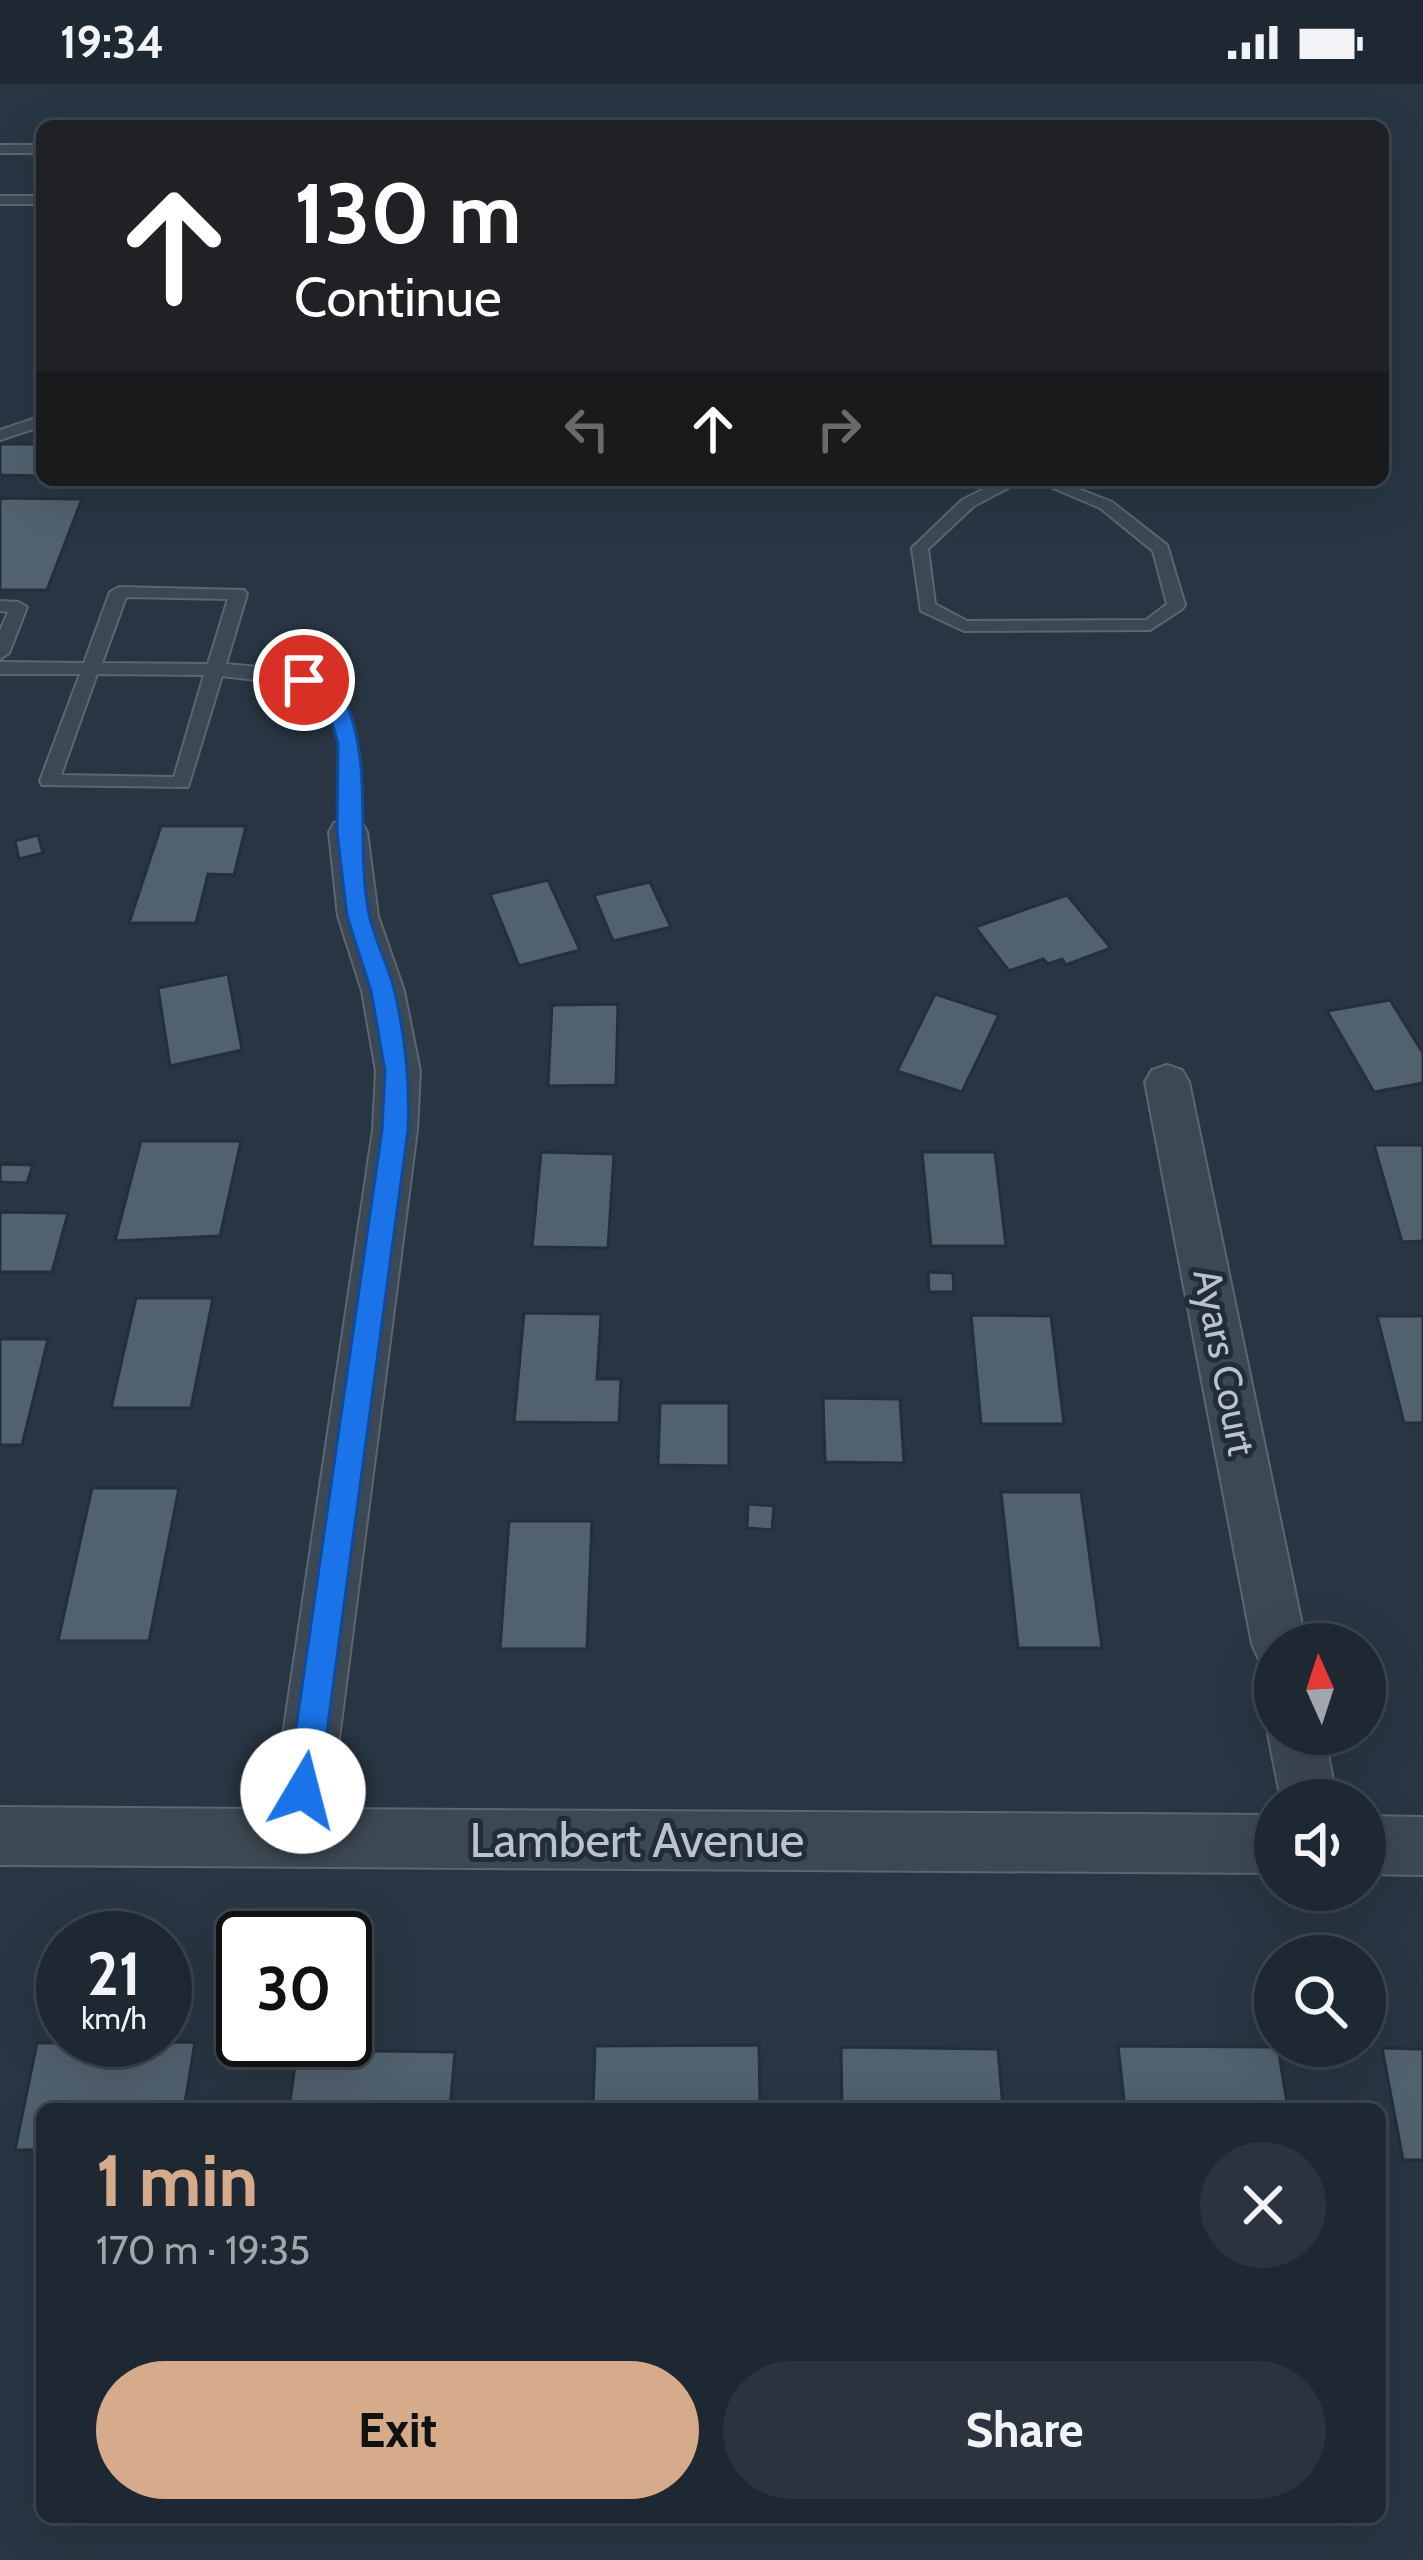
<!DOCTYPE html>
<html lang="en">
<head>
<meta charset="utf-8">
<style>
  :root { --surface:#1e2832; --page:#2b343e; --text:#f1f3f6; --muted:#a1a6ac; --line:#3c444d; --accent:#d6ab8b }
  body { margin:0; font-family:Cabin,sans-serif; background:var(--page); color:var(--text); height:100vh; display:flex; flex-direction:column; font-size:45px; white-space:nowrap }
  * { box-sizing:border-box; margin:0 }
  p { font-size:39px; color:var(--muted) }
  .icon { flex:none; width:66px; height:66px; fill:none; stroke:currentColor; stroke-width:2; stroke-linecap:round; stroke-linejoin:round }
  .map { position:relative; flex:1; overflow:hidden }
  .details { position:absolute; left:36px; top:2019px; width:1350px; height:420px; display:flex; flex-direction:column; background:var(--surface); border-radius:18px; box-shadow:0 12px 48px #0002,0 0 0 3px var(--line) }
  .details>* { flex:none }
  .top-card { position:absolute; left:36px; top:36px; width:1353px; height:366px; border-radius:18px; box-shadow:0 12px 48px #0002,0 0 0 3px var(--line); background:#202124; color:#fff; overflow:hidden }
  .needle { width:78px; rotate:357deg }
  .controls { position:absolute; left:1254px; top:1539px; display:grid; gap:24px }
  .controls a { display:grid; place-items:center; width:132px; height:132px; border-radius:50%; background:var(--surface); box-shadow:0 12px 48px #0002,0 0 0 3px var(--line); font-size:60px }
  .speed { position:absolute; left:36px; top:1827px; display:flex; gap:24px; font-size:60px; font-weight:700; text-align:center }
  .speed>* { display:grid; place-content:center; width:156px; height:156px; border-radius:50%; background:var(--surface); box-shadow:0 12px 48px #0002,0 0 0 3px var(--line); line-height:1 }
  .speed small { font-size:30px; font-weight:400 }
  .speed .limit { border:6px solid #111; border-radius:18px; background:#fff; color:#111 }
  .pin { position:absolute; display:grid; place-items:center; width:102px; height:102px; color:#fff; margin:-51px; border:6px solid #fff; border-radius:50%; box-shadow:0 3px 12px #0007 }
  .me { position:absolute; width:132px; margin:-66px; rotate:8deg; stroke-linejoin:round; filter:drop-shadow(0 0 9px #0008) }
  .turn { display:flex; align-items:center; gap:42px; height:252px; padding:0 60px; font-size:54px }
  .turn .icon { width:156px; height:156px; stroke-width:2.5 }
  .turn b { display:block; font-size:84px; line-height:102px }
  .lanes { display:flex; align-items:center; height:114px; padding:0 60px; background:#0003; justify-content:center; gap:60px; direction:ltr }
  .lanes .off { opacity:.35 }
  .round { display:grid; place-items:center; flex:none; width:126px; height:126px; border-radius:63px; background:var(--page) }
  .head { display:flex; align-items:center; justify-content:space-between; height:204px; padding:0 60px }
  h1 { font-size:72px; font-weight:700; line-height:90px; color:var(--accent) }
  .cta { display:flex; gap:24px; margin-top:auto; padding:24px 60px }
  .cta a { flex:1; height:138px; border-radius:72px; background:var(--accent); color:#111; font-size:48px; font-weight:700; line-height:138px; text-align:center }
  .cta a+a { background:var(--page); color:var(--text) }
  .status { display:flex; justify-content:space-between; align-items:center; height:84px; padding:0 60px; background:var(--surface); direction:ltr }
  .status svg { height:33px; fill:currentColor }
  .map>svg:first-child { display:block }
  .building { fill:#51616e; stroke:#232f3a; stroke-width:3 }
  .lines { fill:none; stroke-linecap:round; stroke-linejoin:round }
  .lane-casing { stroke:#5b6670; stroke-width:4 }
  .street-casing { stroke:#5b6670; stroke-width:4 }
  .lane { fill:#3c4853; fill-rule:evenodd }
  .street { fill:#3c4853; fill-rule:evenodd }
  .route { fill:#1a73e8; stroke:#114b97; stroke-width:3 }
  .labels { text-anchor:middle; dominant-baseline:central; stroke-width:10; stroke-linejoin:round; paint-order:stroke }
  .street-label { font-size:39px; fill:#bac3cc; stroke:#212d38 }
  .near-street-label { font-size:48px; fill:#bac3cc; stroke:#212d38 }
</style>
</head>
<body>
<div class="status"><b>19:34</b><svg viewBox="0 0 49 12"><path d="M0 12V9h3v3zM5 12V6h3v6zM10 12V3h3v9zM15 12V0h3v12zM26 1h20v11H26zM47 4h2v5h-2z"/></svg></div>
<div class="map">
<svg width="1423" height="2476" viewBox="0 0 1423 2476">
  <rect width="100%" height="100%" fill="#283643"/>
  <g class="building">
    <polygon points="0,360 42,360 42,392 0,391"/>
    <polygon points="0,414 82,415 47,506 0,506"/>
    <polygon points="161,742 246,742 234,791 208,790 196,839 129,839"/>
    <polygon points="38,751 43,769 19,775 15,757"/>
    <polygon points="548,796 580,866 519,882 490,810"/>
    <polygon points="650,798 671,843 613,857 594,811"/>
    <polygon points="1067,811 1111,864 1066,881 1062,875 1048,880 1043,875 1009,887 975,843"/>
    <polygon points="228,890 242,966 170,982 158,904"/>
    <polygon points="935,910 999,931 962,1008 897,987"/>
    <polygon points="1390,916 1423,969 1423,999 1374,1008 1327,927"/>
    <polygon points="618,920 616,1001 548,1002 552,921"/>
    <polygon points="141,1057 241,1057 220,1152 115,1157"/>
    <polygon points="1374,1061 1423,1061 1423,1157 1402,1158"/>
    <polygon points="541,1068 614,1070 608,1164 532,1163"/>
    <polygon points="922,1068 995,1068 1006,1162 931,1162"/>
    <polygon points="0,1080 33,1081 27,1099 0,1098"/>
    <polygon points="0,1128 68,1129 52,1188 0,1188"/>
    <polygon points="928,1188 953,1189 954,1208 929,1208"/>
    <polygon points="136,1214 213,1214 191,1324 111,1324"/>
    <polygon points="524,1229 601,1230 597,1295 621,1295 619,1339 514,1338"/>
    <polygon points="971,1231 1051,1232 1064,1340 981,1340"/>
    <polygon points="1377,1232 1423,1232 1423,1339 1404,1339"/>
    <polygon points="0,1255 48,1255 22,1361 0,1361"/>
    <polygon points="823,1314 900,1315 904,1379 825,1378"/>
    <polygon points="660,1319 729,1319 729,1382 658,1381"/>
    <polygon points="92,1404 179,1404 149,1557 58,1557"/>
    <polygon points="1001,1408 1081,1408 1102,1564 1018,1564"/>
    <polygon points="748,1420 774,1422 772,1446 747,1444"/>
    <polygon points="509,1437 592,1437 587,1565 500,1565"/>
    <polygon points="195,1958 184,2025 42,2025 42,2066 15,2066 37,1959"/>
    <polygon points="759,1961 760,2025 593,2025 595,1962"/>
    <polygon points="1118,1962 1278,1963 1288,2025 1125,2025"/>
    <polygon points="841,1963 998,1965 1003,2025 842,2025"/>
    <polygon points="1382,1964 1423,1965 1423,2076 1403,2076"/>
    <polygon points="297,1966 455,1968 450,2025 289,2025"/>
  </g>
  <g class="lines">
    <g class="lane-casing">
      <g id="lane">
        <rect x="0" y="61" width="42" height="8"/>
        <rect x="0" y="112" width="42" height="8"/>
        <polygon points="42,332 42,342 0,356 0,346"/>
        <polygon points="1002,396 1023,396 974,422 928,465 935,520 967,537 1146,536 1167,520 1153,467 1100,424 1034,396 1056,396 1112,418 1167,461 1185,521 1182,525 1150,546 964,547 921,527 912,464 962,416"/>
        <path d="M119 503 244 506 247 510 226 580C308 587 359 589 358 687 358 708 361 733 355 753L348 755 338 748 340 660 328 619 299 601 222 592 188 703 42 701 40 697 80 590H0V578L84 579 110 508ZM126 513 228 515 208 580 102 579ZM97 590 204 591 174 693 61 691Z"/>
        <polygon points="0,517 18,518 27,523 9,569 0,575 0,547 8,528 0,527"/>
      </g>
    </g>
    <g class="street-casing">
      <g id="street">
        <polygon points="348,735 362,739 367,748 378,832 404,907 420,987 417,1046 330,1725 1275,1731 1275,1789 0,1781 0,1723 272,1725 373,1046 376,987 362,907 338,832 329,748 334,739"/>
        <polygon points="1167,981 1182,986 1189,998 1306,1560 1275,1560 1275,1584 1260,1578 1252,1560 1145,998 1152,986"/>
        <polygon points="1275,1634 1275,1650 1324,1650 1337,1716 1281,1716 1268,1650"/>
        <polygon points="1365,1732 1423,1733 1423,1791 1365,1790"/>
      </g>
    </g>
    <use href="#lane" class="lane"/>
    <use href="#street" class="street"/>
  </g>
  <path class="route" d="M304 589 343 612C375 676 355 760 369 830 375 857 389 883 395 909 406 956 410 999 408 1046L319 1707 315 1718 303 1723 292 1718 287 1707 382 1046 385 987 371 907 347 832 337 748 338 660 327 620 294 596Z"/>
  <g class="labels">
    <g class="street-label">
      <text transform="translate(1225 1278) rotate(79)">Ayars Court</text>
    </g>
    <g class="near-street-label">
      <text x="637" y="1756">Lambert Avenue</text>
    </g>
  </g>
</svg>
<div class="controls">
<a><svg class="needle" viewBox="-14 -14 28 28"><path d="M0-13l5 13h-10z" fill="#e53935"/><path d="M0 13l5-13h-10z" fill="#a1a6ac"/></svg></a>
<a><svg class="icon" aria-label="sound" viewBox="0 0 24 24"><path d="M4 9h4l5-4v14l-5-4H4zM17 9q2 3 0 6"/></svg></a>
<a><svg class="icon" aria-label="search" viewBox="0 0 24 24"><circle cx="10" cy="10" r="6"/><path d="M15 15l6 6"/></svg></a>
</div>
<div class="speed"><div>21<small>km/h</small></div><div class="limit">30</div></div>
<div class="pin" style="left:304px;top:596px;background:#d93025"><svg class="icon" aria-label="arrive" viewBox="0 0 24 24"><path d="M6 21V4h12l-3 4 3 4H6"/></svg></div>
<svg class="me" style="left:303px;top:1707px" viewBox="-20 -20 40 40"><circle r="19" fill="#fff"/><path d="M0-13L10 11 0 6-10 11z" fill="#1a73e8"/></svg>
<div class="top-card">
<div class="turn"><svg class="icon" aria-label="ahead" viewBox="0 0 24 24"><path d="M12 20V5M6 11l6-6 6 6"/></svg><div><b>130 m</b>Continue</div></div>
<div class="lanes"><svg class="icon off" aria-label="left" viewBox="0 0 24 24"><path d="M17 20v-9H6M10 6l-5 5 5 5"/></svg><svg class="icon" aria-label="ahead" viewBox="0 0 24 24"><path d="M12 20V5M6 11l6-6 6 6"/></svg><svg class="icon off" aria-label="right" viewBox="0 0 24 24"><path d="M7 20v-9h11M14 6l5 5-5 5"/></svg></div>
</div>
<section class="details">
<div class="head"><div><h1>1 min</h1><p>170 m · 19:35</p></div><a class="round"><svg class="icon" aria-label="close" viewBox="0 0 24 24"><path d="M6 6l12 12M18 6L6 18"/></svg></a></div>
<div class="cta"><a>Exit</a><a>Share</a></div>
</section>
</div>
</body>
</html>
